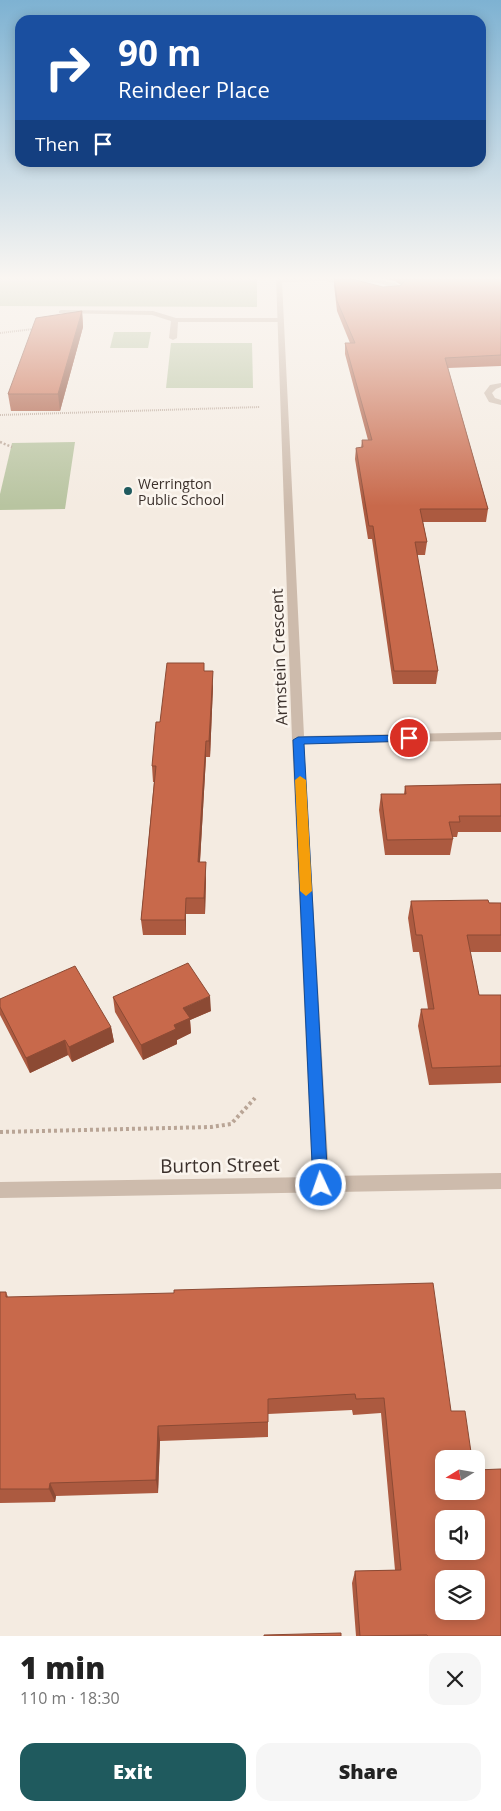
<!DOCTYPE html>
<html lang="en">
<head>
<meta charset="utf-8">
<style>
  :root { --surface:#fff; --page:#f6f6f6; --text:#222; --muted:#767676; --accent:#1f5a5e }
  body { margin:0; font-family:"Open Sans",sans-serif; background:var(--page); color:var(--text); height:100vh; display:flex; flex-direction:column; font-size:19px; white-space:nowrap }
  * { box-sizing:border-box; margin:0 }
  p { font-size:16px; color:var(--muted) }
  .icon { flex:none; width:28px; height:28px; fill:none; stroke:currentColor; stroke-width:2; stroke-linecap:round; stroke-linejoin:round }
  .map { position:relative; height:1636px; overflow:hidden }
  .details { display:flex; flex-direction:column; background:var(--surface); flex:1 }
  .details>* { flex:none }
  .top-card { position:absolute; left:15px; top:15px; width:471px; height:152px; border-radius:15px; box-shadow:0 2px 12px #0003; background:#1a4fa0; color:#fff; overflow:hidden }
  .needle { width:32px; rotate:259deg }
  .buttons { position:absolute; left:435px; top:1450px; display:grid; gap:10px }
  .buttons a { display:grid; place-items:center; width:50px; height:50px; border-radius:10px; background:var(--surface); box-shadow:0 2px 12px #0003; font-size:25px }
  .pin { position:absolute; display:grid; place-items:center; width:42px; height:42px; color:#fff; margin:-21px; border:2px solid #fff; border-radius:50%; box-shadow:0 1px 5px #0007 }
  .me { position:absolute; width:55px; margin:-28px; rotate:357deg; stroke-linejoin:round; filter:drop-shadow(0 0 4px #0008) }
  .turn { display:flex; align-items:center; gap:18px; height:105px; padding:0 20px; font-size:22px }
  .turn .icon { width:65px; height:65px; stroke-width:2.5 }
  .turn b { display:block; font-size:35px; line-height:42px }
  .then { display:flex; align-items:center; height:48px; padding:0 20px; background:#0003; gap:10px; font-size:19px }
  .round { display:grid; place-items:center; flex:none; width:52px; height:52px; border-radius:15px; background:var(--page) }
  .summary { display:flex; align-items:center; justify-content:space-between; height:85px; padding:0 20px }
  h1 { font-size:30px; font-weight:800; line-height:38px }
  .cta { display:flex; gap:10px; margin-top:auto; padding:10px 20px }
  .cta a { flex:1; height:58px; border-radius:15px; background:var(--accent); color:#fff; font-size:20px; font-weight:800; line-height:58px; text-align:center }
  .cta a+a { background:var(--page); color:var(--text) }
  .map>svg:first-child { display:block }
  .green { fill:#b8c4a0 }
  .lines { fill:none; stroke-linecap:round; stroke-linejoin:round }
  .path-far2 { stroke:#b9a596; stroke-width:2; stroke-dasharray:1 1; stroke-linecap:butt }
  .path-far1 { stroke:#b9a596; stroke-width:2.5; stroke-dasharray:2 2; stroke-linecap:butt }
  .path { stroke:#b9a596; stroke-width:4; stroke-dasharray:3 3; stroke-linecap:butt }
  .service { fill:#cdbbac; fill-rule:evenodd }
  .minor { fill:#cdbbac; fill-rule:evenodd }
  .wall { fill:#ac5a40 }
  .shaded-wall { fill:#8c4a34 }
  .building { fill:#c8694b; stroke:#8c4a34; fill-rule:evenodd }
  .route { fill:#1a73e8; stroke:#114b97 }
  .slow { fill:#f59e0b }
  .poi-dot { fill:#1f5a5e; stroke:#fbf5ee; stroke-width:2 }
  .labels { text-anchor:middle; dominant-baseline:central; stroke-width:5; stroke-linejoin:round; paint-order:stroke }
  .far-poi-label { font-size:14px; fill:#3b302b; stroke:#fbf5ee; text-anchor:start }
  .street-label { font-size:16px; fill:#3b302b; stroke:#fbf5ee }
  .near-street-label { font-size:19px; fill:#3b302b; stroke:#fbf5ee }
</style>
</head>
<body>
<div class="map">
<svg width="501" height="1636" viewBox="0 0 501 1636">
  <rect width="100%" height="100%" fill="#f4ebe1"/>
  <g class="green">
    <polygon points="0,276 257,276 257,307 0,306"/>
    <polygon points="114,332 151,332 148,348 110,348"/>
    <polygon points="171,343 252,343 253,388 166,388"/>
    <polygon points="75,442 65,509 0,510 0,494 12,443"/>
  </g>
  <g class="lines">
    <g class="path-far2">
      <polyline points="0,333 34,329"/>
      <polyline points="0,415 260,407"/>
    </g>
    <polyline class="path-far1" points="0,442 12,447"/>
    <polyline class="path" points="0,1132 211,1127 231,1124 255,1098"/>
    <polygon class="service" points="61,310 153,311 176,318 281,318 284,320 281,322 178,322 177,338 173,340 169,338 171,321 152,315 59,313 59,311"/>
    <g class="minor">
      <path d="M276 276 362 277 395 283 404 289C400 294 395 297 389 295V293L397 289 379 283 345 280 352 282 353 283 350 285 325 281 282 282 304 736 501 732V740L304 744 329 1176 501 1173V1189L0 1198V1182L312 1177 292 740Z"/>
      <polygon points="501,383 501,387 496,389 492,393 495,398 501,400 501,405 489,402 484,393 490,385"/>
    </g>
  </g>
  <g class="wall">
    <polygon points="334,276 383,287 401,285 395,281 370,276 501,276 501,366 448,368 488,509 486,522 423,522 427,542 425,555 417,555 438,671 436,684 393,684 372,539 368,539 355,459 356,448 361,448 362,440 368,440 345,354 345,343 350,343 337,311 334,285"/>
    <polygon points="82,311 83,327 60,411 11,411 8,394"/>
    <polygon points="204,671 213,686 210,757 206,757 200,862 206,878 205,914 186,914 186,935 143,935 141,920 154,782 153,782 152,766 160,722"/>
    <polygon points="501,784 501,832 458,832 457,837 452,837 453,839 450,855 385,855 379,810 381,794 404,794 405,786"/>
    <polygon points="411,901 501,903 501,952 470,952 479,995 501,995 501,1083 429,1085 418,1026 421,1009 428,1009 419,952 413,952 408,918"/>
    <polygon points="113,997 211,1011 190,1020 191,1033 177,1040 177,1044 143,1060 115,1012"/>
    <polygon points="0,999 111,1027 114,1042 72,1062 68,1055 30,1073 0,1015"/>
    <polygon points="0,1292 6,1292 8,1297 451,1411 472,1459 501,1636 356,1636 352,1583 355,1571 395,1570 381,1413 353,1415 352,1410 268,1414 268,1437 160,1441 158,1493 56,1496 55,1502 0,1503"/>
  </g>
  <g class="shaded-wall">
    <polygon points="82,311 83,327 60,411 58,394"/>
    <polygon points="213,671 213,686 210,757 209,741"/>
    <polygon points="206,741 206,757 199,878 198,862"/>
    <polygon points="206,862 206,878 205,914 204,898"/>
    <polygon points="186,898 186,935 185,920"/>
    <polygon points="210,996 211,1011 190,1020 191,1033 177,1040 177,1044 143,1060 141,1045 174,1025 183,1008"/>
    <polygon points="111,1027 114,1042 72,1062 69,1047"/>
    <polygon points="65,1040 68,1055 30,1073 26,1058"/>
    <polygon points="158,1426 160,1441 158,1493 156,1480"/>
    <polygon points="50,1483 56,1496 55,1502 49,1489"/>
  </g>
  <g class="building">
    <polygon points="334,276 340,276 383,287 400,286 407,279 404,276 501,276 501,355 445,358 488,509 420,509 427,542 415,542 438,671 394,671 373,526 369,526 356,448 363,447 362,440 372,440 345,343 355,343 337,301"/>
    <polygon points="82,311 58,394 8,394 36,318"/>
    <polygon points="167,663 204,663 204,671 213,671 209,741 206,741 198,862 206,862 204,898 186,898 185,920 141,920 156,766 152,766 156,722 160,722"/>
    <polygon points="501,784 501,816 459,816 460,822 449,822 453,839 387,840 381,794 406,794 405,786"/>
    <polygon points="488,900 489,903 501,903 501,935 467,935 479,995 501,995 501,1066 432,1068 421,1009 434,1009 422,935 416,935 411,901"/>
    <polygon points="188,963 210,996 183,1008 190,1018 174,1025 176,1029 141,1045 113,997"/>
    <polygon points="75,966 111,1027 69,1047 65,1040 26,1058 0,1007 0,999"/>
    <path d="M433 1283 451 1411H465L472 1459H444V1491H476V1470L501 1469V1636H428L427 1635 360 1636 355 1571 401 1570 384 1398 356 1399 355 1394 268 1399V1422L158 1426 156 1480 50 1483 49 1489H0V1292H6V1297L174 1293V1290ZM444 1519H476V1551H444ZM444 1579H476V1611H444Z"/>
    <polygon points="341,1633 341,1636 264,1636 264,1635"/>
  </g>
  <linearGradient id="sky" x2="0" y2="1"><stop stop-color="#7eb2d2"/><stop offset="0.55" stop-color="#faf6f2"/><stop offset="1" stop-color="#faf6f2" stop-opacity="0"/></linearGradient>
  <rect width="501" height="506" fill="url(#sky)"/>
  <polygon class="route" points="409,735 413,736 414,738 413,741 304,744 328,1185 326,1190 321,1192 315,1190 313,1185 293,740 298,737"/>
  <polygon class="slow" points="300,776 306,780 312,891 306,896 300,891 295,780"/>
  <circle class="poi-dot" cx="128" cy="491" r="5"/>
  <g class="labels">
    <g class="far-poi-label">
      <text x="138" y="483">Werrington<tspan x="138" dy="16">Public School</tspan></text>
    </g>
    <g class="street-label">
      <text transform="translate(279 657) rotate(-92)">Armstein Crescent</text>
    </g>
    <g class="near-street-label">
      <text transform="translate(220 1165) rotate(-1)">Burton Street</text>
    </g>
  </g>
</svg>
<div class="buttons">
<a><svg class="needle" viewBox="-14 -14 28 28"><path d="M0-13l5 13h-10z" fill="#e53935"/><path d="M0 13l5-13h-10z" fill="#767676"/></svg></a>
<a><svg class="icon" aria-label="sound" viewBox="0 0 24 24"><path d="M4 9h4l5-4v14l-5-4H4zM17 9q2 3 0 6"/></svg></a>
<a><svg class="icon" aria-label="layers" viewBox="0 0 24 24"><path d="M12 4l9 5-9 5-9-5zM3 14l9 5 9-5"/></svg></a>
</div>
<div class="pin" style="left:409px;top:738px;background:#d93025"><svg class="icon" aria-label="arrive" viewBox="0 0 24 24"><path d="M6 21V4h12l-3 4 3 4H6"/></svg></div>
<svg class="me" style="left:321px;top:1185px" viewBox="-20 -20 40 40"><circle r="17" fill="#1a73e8" stroke="#fff" stroke-width="3"/><path d="M0-11L8 9 0 5-8 9z" fill="#fff"/></svg>
<div class="top-card">
<div class="turn"><svg class="icon" aria-label="right" viewBox="0 0 24 24"><path d="M7 20v-9h11M14 6l5 5-5 5"/></svg><div><b>90 m</b>Reindeer Place</div></div>
<div class="then">Then<svg class="icon" aria-label="arrive" viewBox="0 0 24 24"><path d="M6 21V4h12l-3 4 3 4H6"/></svg></div>
</div>
</div>
<section class="details">
<div class="summary"><div><h1>1 min</h1><p>110 m · 18:30</p></div><a class="round"><svg class="icon" aria-label="close" viewBox="0 0 24 24"><path d="M6 6l12 12M18 6L6 18"/></svg></a></div>
<div class="cta"><a>Exit</a><a>Share</a></div>
</section>
</body>
</html>
